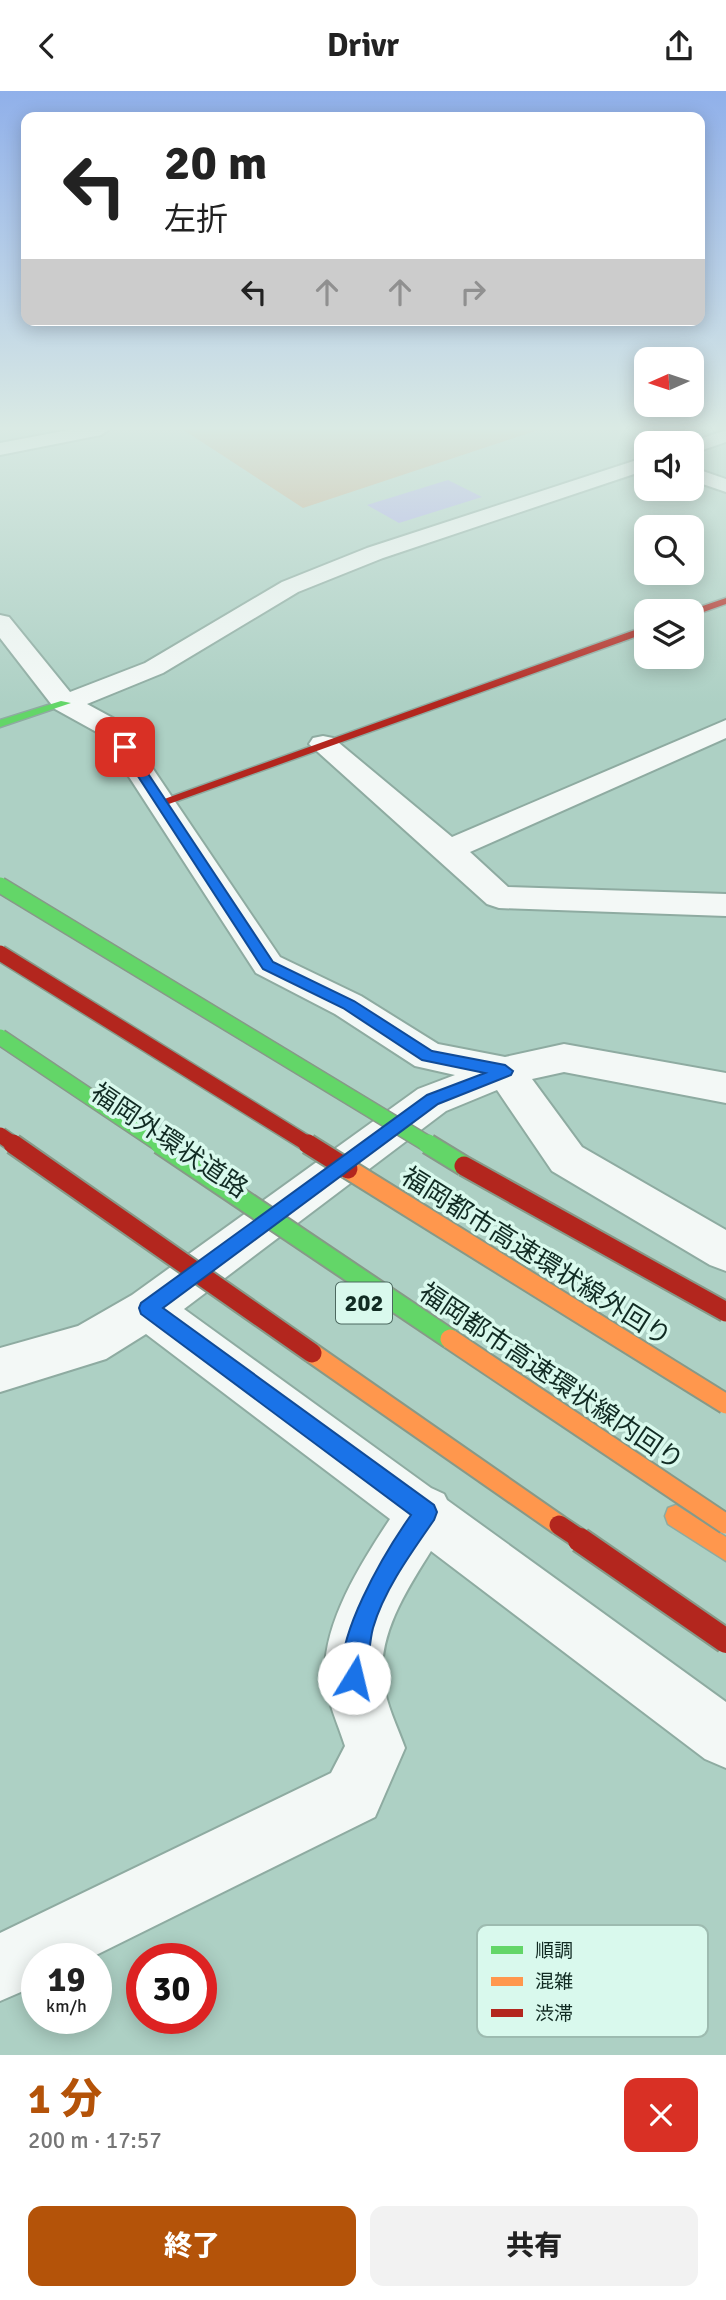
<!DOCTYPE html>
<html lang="ja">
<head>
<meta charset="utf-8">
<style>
  :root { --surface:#fff; --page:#f2f2f2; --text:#222; --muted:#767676; --accent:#b45309 }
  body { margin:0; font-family:Signika,"Noto Sans JP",sans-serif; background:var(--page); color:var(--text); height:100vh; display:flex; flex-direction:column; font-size:26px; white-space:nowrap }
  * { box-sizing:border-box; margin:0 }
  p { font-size:23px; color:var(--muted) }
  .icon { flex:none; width:38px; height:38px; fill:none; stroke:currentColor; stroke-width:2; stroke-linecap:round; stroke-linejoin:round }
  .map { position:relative; height:1964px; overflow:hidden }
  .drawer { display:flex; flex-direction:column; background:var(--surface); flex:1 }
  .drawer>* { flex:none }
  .top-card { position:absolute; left:21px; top:21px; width:684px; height:214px; border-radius:14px; box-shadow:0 4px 18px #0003; background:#fff; color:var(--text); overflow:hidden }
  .needle { width:46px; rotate:267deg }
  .controls { position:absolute; left:634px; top:256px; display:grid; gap:14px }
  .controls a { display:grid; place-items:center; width:70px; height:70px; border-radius:14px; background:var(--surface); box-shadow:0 4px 18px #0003; font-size:35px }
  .speed { position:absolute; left:21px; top:1852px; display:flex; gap:14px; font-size:35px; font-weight:700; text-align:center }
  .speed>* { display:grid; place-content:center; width:91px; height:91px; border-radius:50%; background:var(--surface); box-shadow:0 4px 18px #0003; line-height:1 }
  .speed small { font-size:18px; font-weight:400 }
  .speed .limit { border:10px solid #d22; background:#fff; color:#111 }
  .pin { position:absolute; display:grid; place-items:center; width:60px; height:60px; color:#fff; margin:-30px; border-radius:14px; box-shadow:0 4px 10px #0006 }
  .me { position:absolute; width:77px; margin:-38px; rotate:9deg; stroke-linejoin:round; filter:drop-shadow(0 0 5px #0008) }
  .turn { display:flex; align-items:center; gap:24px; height:147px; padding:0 28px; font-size:32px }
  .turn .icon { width:91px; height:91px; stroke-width:2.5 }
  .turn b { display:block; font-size:49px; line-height:60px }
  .lanes { display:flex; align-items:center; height:66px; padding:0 28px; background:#0003; justify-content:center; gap:35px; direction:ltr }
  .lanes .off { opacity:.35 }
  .round { display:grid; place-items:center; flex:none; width:74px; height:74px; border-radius:14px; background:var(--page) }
  .head { display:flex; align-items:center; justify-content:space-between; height:119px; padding:0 28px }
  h1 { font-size:42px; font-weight:800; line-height:52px; color:var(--accent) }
  .primary-button { display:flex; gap:14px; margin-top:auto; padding:14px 28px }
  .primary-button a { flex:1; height:80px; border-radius:14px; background:var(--accent); color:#fff; font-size:28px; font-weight:800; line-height:80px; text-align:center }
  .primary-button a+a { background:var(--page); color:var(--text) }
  header { display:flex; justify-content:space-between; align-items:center; height:91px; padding:0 28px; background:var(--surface); font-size:32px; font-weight:800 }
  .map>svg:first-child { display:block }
  .green { fill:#caa884 }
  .water { fill:#acaaed }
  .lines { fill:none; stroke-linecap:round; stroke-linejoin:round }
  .street-casing { stroke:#8eaba1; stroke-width:4 }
  .fast-casing { stroke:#8eaba1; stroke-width:3 }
  .slow-casing { stroke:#8eaba1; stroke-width:3 }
  .jam-casing { stroke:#8eaba1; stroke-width:3 }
  .street { fill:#f3f8f6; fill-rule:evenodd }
  .fast { fill:#63d668; fill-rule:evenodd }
  .slow { fill:#ff974d; fill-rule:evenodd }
  .jam { fill:#b3261e; fill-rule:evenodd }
  .fast-bridge-far1-casing { stroke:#879988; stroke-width:18; stroke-linecap:butt }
  .fast-bridge-casing { stroke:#879988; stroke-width:23; stroke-linecap:butt }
  .slow-bridge-casing { stroke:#879988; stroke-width:23; stroke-linecap:butt }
  .jam-bridge-far2-casing { stroke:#879988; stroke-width:18; stroke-linecap:butt }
  .jam-bridge-far1-casing { stroke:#879988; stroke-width:23; stroke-linecap:butt }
  .jam-bridge-casing { stroke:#879988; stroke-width:28; stroke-linecap:butt }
  .fast-bridge-far1 { stroke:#63d668; stroke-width:15 }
  .fast-bridge { stroke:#63d668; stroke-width:19 }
  .slow-bridge { stroke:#ff974d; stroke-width:19 }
  .jam-bridge-far2 { stroke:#b3261e; stroke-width:15 }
  .jam-bridge-far1 { stroke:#b3261e; stroke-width:19 }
  .jam-bridge { stroke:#b3261e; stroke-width:24 }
  .route { fill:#1a73e8; stroke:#114b97; stroke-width:2 }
  .labels { text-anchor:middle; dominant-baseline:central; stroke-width:7; stroke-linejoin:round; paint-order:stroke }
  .shield { fill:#d9f9ed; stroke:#4d6960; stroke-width:2 }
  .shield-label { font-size:24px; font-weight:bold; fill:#112b23 }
  .street-label { font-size:26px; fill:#112b23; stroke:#d9f9ed }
  .key { fill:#d9f9ed; stroke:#9dbbb0; stroke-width:2 }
  .key-label { font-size:19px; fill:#112b23 }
</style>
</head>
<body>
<header><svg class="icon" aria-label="back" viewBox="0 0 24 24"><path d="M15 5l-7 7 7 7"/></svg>Drivr<svg class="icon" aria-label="share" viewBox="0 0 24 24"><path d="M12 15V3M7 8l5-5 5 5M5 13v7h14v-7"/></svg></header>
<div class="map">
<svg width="726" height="1964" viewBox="0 0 726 1964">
  <rect width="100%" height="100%" fill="#add0c4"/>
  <polygon class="green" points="182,338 541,338 303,417"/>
  <polygon class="water" points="448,389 482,406 399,432 367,414"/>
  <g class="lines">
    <g class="street-casing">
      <g id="street">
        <polygon points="74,338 110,338 101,344 0,364 0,352"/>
        <polygon points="726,339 726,351 691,363 691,352 688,352"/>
        <path d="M646 366V379L383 467 298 501 163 582 87 613 122 632 280 866 361 905 438 953 505 966 564 953 726 982V1012L564 981 532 988 582 1056 726 1139V1180L710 1174 552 1080 497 999 446 1020 184 1218 431 1397 444 1403 447 1409 726 1611V1677L705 1668 431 1460C408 1497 377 1543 383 1590 386 1613 397 1635 405 1657L375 1726 90 1867H37V1894L0 1910V1842L331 1682 345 1655C338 1633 327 1610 325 1587 322 1533 361 1472 390 1428L146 1243 106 1268 0 1301V1257L78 1235 132 1204 418 998 455 984 415 975 335 923 256 882 102 644 55 618 0 547V524L9 526 70 601 145 572 282 491 367 457Z"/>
        <polygon points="691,376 726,388 726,401 691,389"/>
        <polygon points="726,629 726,647 470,761 508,796 726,803 726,825 499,817 487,813 309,653 313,647 323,645 333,647 452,746"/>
      </g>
    </g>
    <g class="fast-casing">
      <polygon id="fast" points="61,610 71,612 0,636 0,629"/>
    </g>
    <g class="slow-casing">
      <polygon id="slow" points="676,1414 726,1446 726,1470 668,1433 665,1425 668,1417"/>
    </g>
    <g class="jam-casing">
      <g id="jam">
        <polygon points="726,507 726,513 695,524 691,525 691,520 688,520"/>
        <polygon points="646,535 646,542 166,714 158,714 156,711"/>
      </g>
    </g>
    <use href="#street" class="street"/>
    <use href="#fast" class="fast"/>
    <use href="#slow" class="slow"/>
    <use href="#jam" class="jam"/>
    <g class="fast-bridge-far1-casing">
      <g id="fast-bridge-far1">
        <polyline points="0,794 431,1055"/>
        <polyline points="0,946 163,1055"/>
      </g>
    </g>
    <g class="fast-bridge-casing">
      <g id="fast-bridge">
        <polyline points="160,1053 450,1248"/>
        <polyline points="428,1053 464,1075"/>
      </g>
    </g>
    <g class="slow-bridge-casing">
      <g id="slow-bridge">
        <polyline points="348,1078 726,1313"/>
        <polyline points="450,1248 726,1433"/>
        <polyline points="312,1262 559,1434"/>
      </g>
    </g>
    <g class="jam-bridge-far2-casing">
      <g id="jam-bridge-far2">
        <polyline points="0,862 311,1055"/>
        <polyline points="0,1044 16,1055"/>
      </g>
    </g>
    <g class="jam-bridge-far1-casing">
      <g id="jam-bridge-far1">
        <polyline points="13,1053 312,1262"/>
        <polyline points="308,1053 348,1078"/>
        <polyline points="464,1075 726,1221"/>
        <polyline points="559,1434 583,1450"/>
      </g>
    </g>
    <g class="jam-bridge-casing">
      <polyline id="jam-bridge" points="580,1449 726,1550"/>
    </g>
    <use href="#fast-bridge-far1" class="fast-bridge-far1"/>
    <use href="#fast-bridge" class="fast-bridge"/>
    <use href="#slow-bridge" class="slow-bridge"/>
    <use href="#jam-bridge-far2" class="jam-bridge-far2"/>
    <use href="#jam-bridge-far1" class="jam-bridge-far1"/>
    <use href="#jam-bridge" class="jam-bridge"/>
  </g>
  <linearGradient id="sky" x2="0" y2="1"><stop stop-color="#90b0ea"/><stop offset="0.55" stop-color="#daeae4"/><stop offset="1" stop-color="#daeae4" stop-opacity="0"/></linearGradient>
  <rect width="726" height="613" fill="url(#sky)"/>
  <path class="route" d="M120 654H129L273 871 354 910 432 960 505 974 513 980 511 984 438 1013 163 1217 434 1414 437 1421 434 1429C411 1462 384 1499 373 1537 368 1556 370 1577 362 1596L354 1599 345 1596C328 1554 387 1458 411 1424L141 1223 139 1217 141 1212 427 1004 485 982 422 969 343 917 263 878 119 656Z"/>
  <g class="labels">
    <rect class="shield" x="336" y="1191.5" width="56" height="41" rx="5"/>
    <g class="shield-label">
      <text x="364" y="1212">202</text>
    </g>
    <g class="street-label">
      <text transform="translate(169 1050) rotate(34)">福岡外環状道路</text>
      <text transform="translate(536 1166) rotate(32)">福岡都市高速環状線外回り</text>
      <text transform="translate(551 1286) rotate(34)">福岡都市高速環状線内回り</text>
    </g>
  </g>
  <rect x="477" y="1834" width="231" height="112" rx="10" class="key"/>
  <rect x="491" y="1855" width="32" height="8" fill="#63d668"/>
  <rect x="491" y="1886" width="32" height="9" fill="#ff974d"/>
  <rect x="491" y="1918" width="32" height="8" fill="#b3261e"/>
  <g class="key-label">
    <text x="535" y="1866">順調</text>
    <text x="535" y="1897">混雑</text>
    <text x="535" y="1929">渋滞</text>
  </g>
</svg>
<div class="controls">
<a><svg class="needle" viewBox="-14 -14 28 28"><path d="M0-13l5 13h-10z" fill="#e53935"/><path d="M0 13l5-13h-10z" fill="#767676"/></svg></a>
<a><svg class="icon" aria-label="sound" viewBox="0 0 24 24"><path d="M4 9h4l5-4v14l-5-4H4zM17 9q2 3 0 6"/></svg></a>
<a><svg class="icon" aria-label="search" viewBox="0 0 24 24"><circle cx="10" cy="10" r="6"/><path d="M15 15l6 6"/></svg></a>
<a><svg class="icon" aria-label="layers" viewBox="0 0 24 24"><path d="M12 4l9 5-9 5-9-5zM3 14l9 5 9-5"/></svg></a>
</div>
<div class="speed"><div>19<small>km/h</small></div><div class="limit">30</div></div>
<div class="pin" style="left:125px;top:656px;background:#d93025"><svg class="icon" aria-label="arrive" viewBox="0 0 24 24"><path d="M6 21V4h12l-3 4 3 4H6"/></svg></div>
<svg class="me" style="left:354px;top:1587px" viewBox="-20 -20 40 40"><circle r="19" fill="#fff"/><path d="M0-13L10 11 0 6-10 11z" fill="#1a73e8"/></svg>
<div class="top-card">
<div class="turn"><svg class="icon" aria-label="left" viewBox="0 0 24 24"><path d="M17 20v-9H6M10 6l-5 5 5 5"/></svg><div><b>20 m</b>左折</div></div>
<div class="lanes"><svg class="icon" aria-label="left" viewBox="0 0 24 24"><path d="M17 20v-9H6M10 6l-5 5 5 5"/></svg><svg class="icon off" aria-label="ahead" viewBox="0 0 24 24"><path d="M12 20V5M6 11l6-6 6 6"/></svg><svg class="icon off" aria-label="ahead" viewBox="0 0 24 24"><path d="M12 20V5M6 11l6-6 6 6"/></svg><svg class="icon off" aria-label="right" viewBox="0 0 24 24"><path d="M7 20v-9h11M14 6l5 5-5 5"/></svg></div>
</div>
</div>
<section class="drawer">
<div class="head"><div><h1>1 分</h1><p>200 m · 17:57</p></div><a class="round" style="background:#d93025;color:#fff"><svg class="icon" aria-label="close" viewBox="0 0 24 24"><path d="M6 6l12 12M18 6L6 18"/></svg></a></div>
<div class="primary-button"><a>終了</a><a>共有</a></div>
</section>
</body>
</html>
